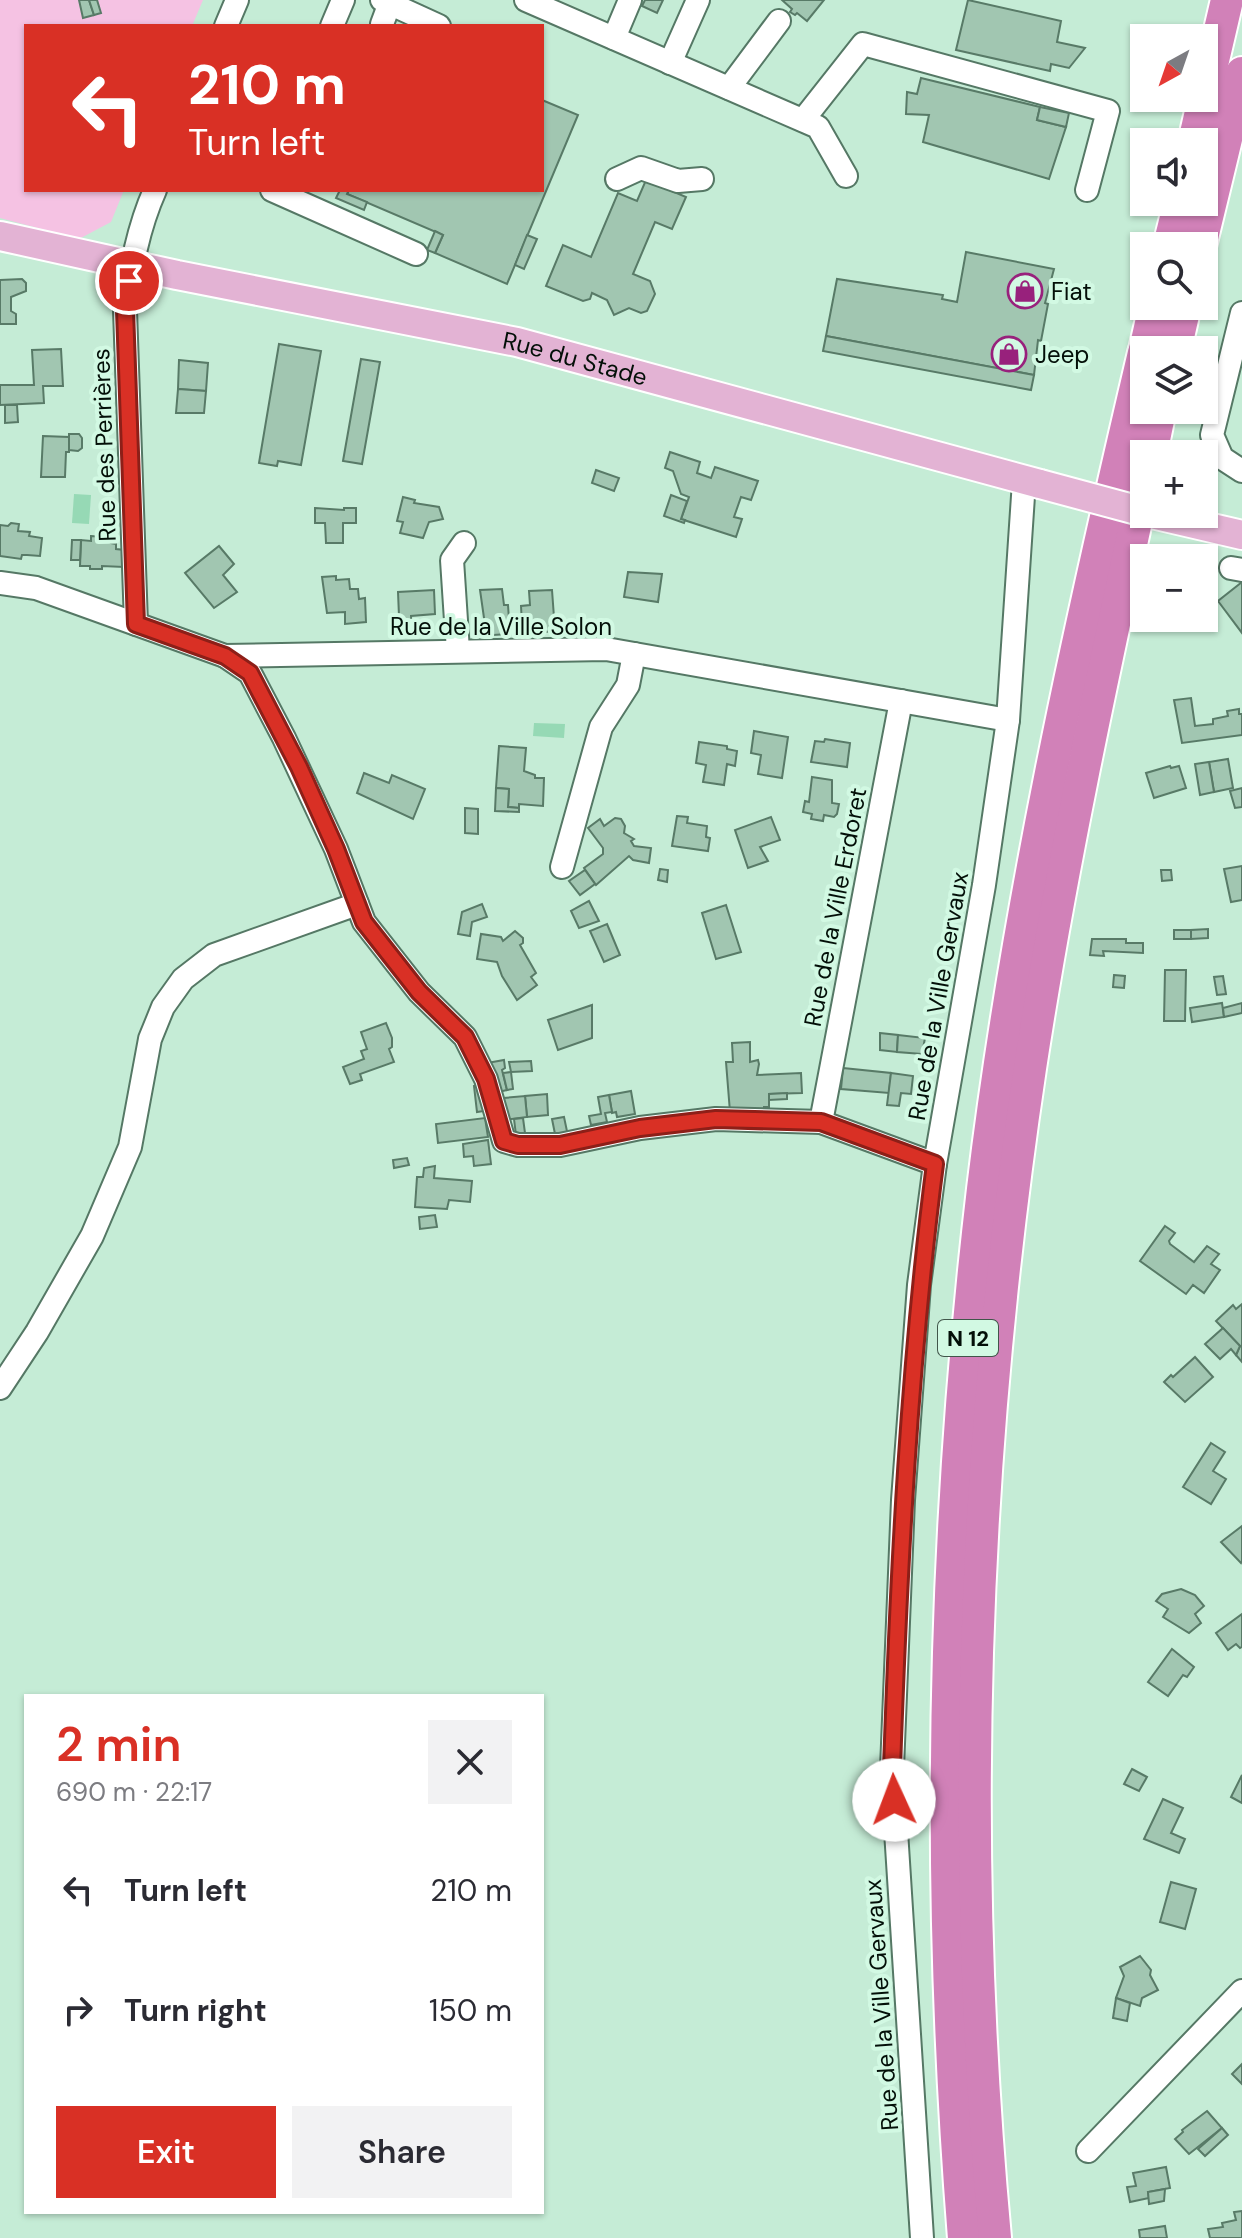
<!DOCTYPE html>
<html lang="en">
<head>
<meta charset="utf-8">
<style>
  :root { --surface:#fff; --page:#f2f2f3; --text:#2b2b33; --muted:#7c7c81; --accent:#d93025 }
  body { margin:0; font-family:"DM Sans",sans-serif; background:var(--page); color:var(--text); height:100vh; display:flex; flex-direction:column; font-size:30px; white-space:nowrap }
  * { box-sizing:border-box; margin:0 }
  p { font-size:26px; color:var(--muted) }
  .icon { flex:none; width:44px; height:44px; fill:none; stroke:currentColor; stroke-width:2; stroke-linecap:round; stroke-linejoin:round }
  .map { position:relative; flex:1; overflow:hidden }
  .sheet { position:absolute; left:24px; top:1694px; width:520px; height:520px; display:flex; flex-direction:column; background:var(--surface); border-radius:0px; box-shadow:0 2px 6px #0004 }
  .sheet>* { flex:none }
  .guide { position:absolute; left:24px; top:24px; width:520px; height:168px; border-radius:0px; box-shadow:0 2px 6px #0004; background:#d93025; color:#fff; overflow:hidden }
  .needle { width:52px; rotate:220deg }
  .fabs { position:absolute; left:1130px; top:24px; display:grid; gap:16px }
  .fabs a { display:grid; place-items:center; width:88px; height:88px; border-radius:0px; background:var(--surface); box-shadow:0 2px 6px #0004; font-size:40px }
  .pin { position:absolute; display:grid; place-items:center; width:68px; height:68px; color:#fff; margin:-34px; border:4px solid #fff; border-radius:50%; box-shadow:0 2px 8px #0007 }
  .me { position:absolute; width:88px; margin:-44px; rotate:358deg; stroke-linejoin:round; filter:drop-shadow(0 0 6px #0008) }
  .turn { display:flex; align-items:center; gap:28px; height:168px; padding:0 32px; font-size:36px }
  .turn .icon { width:104px; height:104px; stroke-width:2.5 }
  .turn b { display:block; font-size:56px; line-height:68px }
  .round { display:grid; place-items:center; flex:none; width:84px; height:84px; border-radius:0px; background:var(--page) }
  .headline { display:flex; align-items:center; justify-content:space-between; height:136px; padding:0 32px }
  h1 { font-size:48px; font-weight:600; line-height:60px; color:var(--accent) }
  .primary-button { display:flex; gap:16px; margin-top:auto; padding:16px 32px }
  .primary-button a { flex:1; height:92px; border-radius:0px; background:var(--accent); color:#fff; font-size:32px; font-weight:600; line-height:92px; text-align:center }
  .primary-button a+a { background:var(--page); color:var(--text) }
  ul { padding:0; list-style:none }
  li { display:flex; align-items:center; gap:24px; height:120px; padding:0 32px }
  li div { flex:1 }
  li b { display:block; font-size:30px }
  li em { font-style:normal }
  .map>svg:first-child { display:block }
  .green { fill:#f5c2e3 }
  .water { fill:#96d9b5 }
  .building { fill:#a1c6b1; stroke:#587a67; stroke-width:2 }
  .lines { fill:none; stroke-linecap:round; stroke-linejoin:round }
  .minor-casing { stroke:#557865; stroke-width:26 }
  .major-casing { stroke:#fff; stroke-width:32 }
  .highway-casing { stroke:#fff; stroke-width:36 }
  .minor { stroke:#fff; stroke-width:22 }
  .major { stroke:#e3b3d4; stroke-width:28 }
  .highway { stroke:#d181b8; stroke-width:32 }
  .major-bridge-casing { stroke:#fff; stroke-width:32; stroke-linecap:butt }
  .major-bridge { stroke:#e3b3d4; stroke-width:28 }
  .route-casing { stroke:#8d1f18; stroke-width:20 }
  .route { stroke:#d93025; stroke-width:14 }
  .labels { text-anchor:middle; dominant-baseline:central; stroke-width:8; stroke-linejoin:round; paint-order:stroke }
  .shield { fill:#d2f9e3; stroke:#41554a; stroke-width:2 }
  .shield-label { font-size:22px; font-weight:bold; fill:#030f08 }
  .poi-label { font-size:24px; fill:#030f08; stroke:#d2f9e3; text-anchor:start }
  .street-label { font-size:24px; fill:#030f08; stroke:#d2f9e3 }
</style>
</head>
<body>
<div class="map">
<svg width="1242" height="2238" viewBox="0 0 1242 2238">
  <rect width="100%" height="100%" fill="#c5ecd6"/>
  <polygon class="green" points="0,0 203,0 192,26 26,26 26,190 124,190 111,222 79,239 0,218"/>
  <g class="water">
    <polygon points="74,494 91,495 89,524 72,523"/>
    <polygon points="534,723 565,724 564,738 533,736"/>
  </g>
  <g class="building">
    <polygon points="79,0 89,0 94,15 83,18"/>
    <polygon points="89,0 97,0 101,13 94,15"/>
    <polygon points="645,0 663,0 657,13 642,6"/>
    <polygon points="782,0 824,0 807,21 797,13 795,15 790,12 792,9"/>
    <polygon points="968,0 1061,21 1057,42 1085,48 1069,68 1051,64 1050,71 956,50"/>
    <polygon points="921,78 1040,107 1037,120 1066,127 1049,179 923,142 929,115 906,114 907,92 917,94"/>
    <polygon points="542,100 578,115 507,284 435,253 443,235 347,194 349,190 542,190"/>
    <polygon points="1040,107 1069,113 1066,127 1037,120"/>
    <polygon points="646,180 686,197 672,229 655,222 633,274 650,281 655,294 647,311 641,313 629,308 614,315 607,300 592,293 590,299 583,301 546,286 563,245 591,257 618,193 637,201"/>
    <polygon points="340,190 349,190 347,194 367,202 364,210 336,198"/>
    <polygon points="435,231 443,235 435,253 427,250"/>
    <polygon points="527,235 537,239 524,269 515,265"/>
    <polygon points="966,252 1054,269 1045,303 1048,304 1041,341 1038,340 1034,375 826,336 837,279 943,295 942,299 957,302"/>
    <polygon points="22,279 26,283 26,291 11,297 11,311 16,314 16,324 0,324 0,280"/>
    <polygon points="826,336 1034,375 1031,390 823,351"/>
    <polygon points="279,344 321,351 301,465 278,461 277,466 259,463"/>
    <polygon points="61,349 63,386 43,386 44,403 0,405 0,385 34,385 32,350"/>
    <polygon points="361,359 380,362 362,464 343,461"/>
    <polygon points="179,360 208,363 206,391 178,389"/>
    <polygon points="178,389 206,391 204,413 176,413"/>
    <polygon points="5,405 17,405 18,422 5,423"/>
    <polygon points="69,434 79,434 82,438 82,448 78,451 69,450"/>
    <polygon points="43,436 69,437 69,452 66,452 65,477 41,477"/>
    <polygon points="670,452 700,462 697,473 711,478 715,467 758,481 751,500 741,497 734,517 742,519 736,537 681,519 689,497 681,494 673,471 665,468"/>
    <polygon points="596,470 619,478 614,491 592,483"/>
    <polygon points="671,495 687,501 681,519 685,520 684,523 664,516"/>
    <polygon points="403,497 415,500 414,503 439,507 443,519 429,522 423,538 400,533 403,522 397,521"/>
    <polygon points="315,508 344,510 344,508 356,508 356,523 343,523 343,543 326,543 325,523 315,523"/>
    <polygon points="11,523 19,524 18,531 30,532 29,536 42,538 40,556 27,555 22,555 21,559 0,556 0,525 8,526"/>
    <polygon points="91,536 102,537 111,543 116,544 116,549 125,550 124,567 102,566 102,569 90,569 90,566 80,566 81,540 91,541"/>
    <polygon points="72,540 81,540 80,560 71,560"/>
    <polygon points="219,546 234,564 223,575 237,592 214,608 185,573"/>
    <polygon points="628,572 662,574 658,602 624,597"/>
    <polygon points="336,576 336,580 349,579 350,589 358,589 359,599 365,598 366,622 345,624 345,612 327,613 322,577"/>
    <polygon points="1242,582 1242,633 1218,601"/>
    <polygon points="502,589 504,605 508,605 510,634 493,635 492,625 485,625 480,590"/>
    <polygon points="434,590 435,614 411,616 412,635 391,636 390,616 399,616 398,592"/>
    <polygon points="552,590 555,631 532,633 531,624 522,625 521,606 530,605 529,591"/>
    <polygon points="1191,698 1195,726 1213,724 1213,719 1228,716 1227,711 1239,709 1239,714 1242,714 1242,735 1182,743 1174,700"/>
    <polygon points="754,731 788,737 782,778 758,774 761,755 751,753"/>
    <polygon points="825,739 850,743 847,767 811,762 815,741 824,742"/>
    <polygon points="699,742 727,746 727,749 737,751 735,766 727,764 724,785 703,782 706,765 696,763"/>
    <polygon points="499,746 526,748 524,771 535,775 535,778 544,778 543,806 519,804 519,808 508,807 509,789 496,788"/>
    <polygon points="1228,759 1233,788 1214,792 1209,762"/>
    <polygon points="1209,762 1214,792 1200,795 1195,764"/>
    <polygon points="1170,766 1171,768 1179,766 1186,788 1154,798 1146,773"/>
    <polygon points="364,773 389,783 392,775 425,789 413,819 357,793"/>
    <polygon points="812,777 832,780 832,803 839,804 837,814 834,817 824,815 823,821 811,819 812,814 803,812 805,801 809,802"/>
    <polygon points="496,788 509,789 508,807 519,808 519,812 495,811"/>
    <polygon points="1242,788 1242,807 1235,808 1230,791"/>
    <polygon points="465,808 478,809 478,834 465,833"/>
    <polygon points="677,816 688,817 687,823 707,826 706,837 710,838 708,851 672,846"/>
    <polygon points="771,817 780,840 760,847 768,861 748,868 735,830"/>
    <polygon points="615,818 621,819 625,826 624,833 634,839 631,841 634,846 651,848 649,863 633,860 629,856 596,885 584,868 603,854 603,848 588,828 600,819 604,826"/>
    <polygon points="1242,866 1242,900 1231,902 1224,869"/>
    <polygon points="660,869 668,870 667,882 658,880"/>
    <polygon points="585,870 595,884 580,895 569,881"/>
    <polygon points="1161,870 1171,870 1172,880 1162,881"/>
    <polygon points="589,901 599,921 579,928 571,911"/>
    <polygon points="482,904 487,917 472,922 470,936 458,934 462,912"/>
    <polygon points="726,905 741,952 716,959 702,913"/>
    <polygon points="607,924 620,955 604,962 590,931"/>
    <polygon points="1208,929 1208,938 1191,939 1191,930"/>
    <rect x="1174" y="930" width="17" height="9"/>
    <polygon points="515,931 523,938 523,943 520,945 536,973 531,977 537,985 517,1000 502,976 497,962 477,959 481,934 501,937 503,941"/>
    <polygon points="1092,939 1126,939 1126,943 1143,943 1143,953 1103,951 1104,956 1090,955"/>
    <polygon points="1165,970 1186,970 1185,1021 1164,1021"/>
    <polygon points="1114,975 1125,976 1124,988 1113,987"/>
    <polygon points="1223,976 1226,994 1217,995 1214,977"/>
    <polygon points="1222,1003 1224,1017 1192,1022 1190,1008"/>
    <polygon points="1242,1003 1242,1013 1224,1017 1223,1008"/>
    <polygon points="592,1005 592,1038 558,1050 548,1020"/>
    <polygon points="386,1023 392,1038 392,1047 389,1049 394,1062 360,1074 362,1080 350,1084 343,1067 364,1059 361,1051 367,1049 361,1032"/>
    <polygon points="880,1033 898,1035 897,1052 880,1050"/>
    <polygon points="898,1035 925,1038 922,1054 897,1052"/>
    <polygon points="750,1042 750,1062 758,1060 759,1064 757,1075 801,1073 802,1093 769,1094 769,1107 764,1107 764,1111 730,1112 726,1062 733,1062 732,1043"/>
    <polygon points="504,1060 505,1068 502,1070 507,1090 494,1093 487,1063"/>
    <polygon points="531,1061 532,1071 511,1072 509,1062"/>
    <polygon points="843,1068 891,1073 889,1093 841,1089"/>
    <polygon points="511,1072 513,1089 507,1090 503,1073"/>
    <polygon points="891,1073 913,1076 911,1094 901,1093 899,1106 887,1105"/>
    <polygon points="480,1084 484,1111 477,1112 474,1086"/>
    <polygon points="631,1091 635,1114 617,1117 616,1112 612,1113 609,1095"/>
    <polygon points="787,1093 787,1099 769,1100 769,1094"/>
    <polygon points="547,1094 548,1115 527,1117 525,1096"/>
    <polygon points="609,1095 612,1112 605,1113 607,1122 591,1125 589,1116 601,1114 598,1097"/>
    <polygon points="525,1096 527,1117 505,1120 504,1098"/>
    <polygon points="564,1117 568,1136 556,1139 552,1119"/>
    <polygon points="485,1118 488,1137 438,1143 436,1124"/>
    <polygon points="523,1118 525,1133 516,1135 514,1119"/>
    <polygon points="488,1140 491,1164 474,1166 473,1156 464,1157 463,1144"/>
    <polygon points="407,1158 409,1165 394,1168 393,1160"/>
    <polygon points="435,1166 434,1178 472,1181 470,1202 449,1200 447,1209 415,1207 417,1177 423,1177 424,1168"/>
    <polygon points="435,1215 437,1227 420,1229 419,1217"/>
    <polygon points="1165,1226 1175,1233 1169,1241 1170,1244 1194,1262 1207,1246 1219,1254 1211,1264 1220,1270 1204,1293 1193,1285 1186,1294 1140,1261"/>
    <polygon points="1242,1304 1242,1362 1236,1355 1240,1346 1216,1321 1233,1305 1236,1309"/>
    <polygon points="1223,1328 1240,1346 1236,1355 1231,1349 1220,1359 1205,1344"/>
    <polygon points="1195,1357 1213,1377 1185,1402 1164,1382 1171,1375 1173,1377"/>
    <polygon points="1211,1443 1225,1452 1213,1471 1226,1479 1211,1504 1183,1487"/>
    <polygon points="1242,1526 1242,1561 1241,1563 1221,1542"/>
    <polygon points="1181,1589 1195,1595 1204,1606 1195,1614 1201,1623 1189,1633 1163,1617 1168,1609 1156,1601 1162,1594"/>
    <polygon points="1242,1614 1242,1647 1240,1648 1236,1644 1228,1650 1216,1633"/>
    <polygon points="1172,1649 1194,1667 1187,1677 1183,1675 1168,1696 1148,1682"/>
    <polygon points="1132,1769 1147,1777 1139,1791 1124,1784"/>
    <polygon points="1242,1775 1242,1803 1231,1797"/>
    <polygon points="1163,1799 1183,1808 1171,1833 1185,1839 1179,1853 1144,1839"/>
    <polygon points="1171,1882 1196,1889 1185,1929 1160,1922"/>
    <polygon points="1140,1956 1151,1970 1150,1975 1158,1990 1142,1998 1140,2006 1116,1998 1124,1976 1120,1967"/>
    <polygon points="1116,1998 1130,2003 1127,2021 1113,2018"/>
    <polygon points="1242,2064 1242,2084 1232,2074"/>
    <polygon points="1207,2111 1222,2128 1189,2154 1175,2139 1183,2132 1182,2130"/>
    <polygon points="1222,2128 1228,2135 1205,2156 1198,2149"/>
    <polygon points="1166,2167 1170,2188 1148,2192 1149,2198 1130,2202 1127,2187 1136,2186 1133,2173"/>
    <polygon points="1165,2189 1164,2201 1149,2204 1148,2192"/>
    <polygon points="1242,2211 1242,2238 1210,2238 1208,2229 1223,2227 1222,2223 1236,2220 1234,2212"/>
    <polygon points="1165,2226 1167,2238 1140,2238 1139,2230"/>
  </g>
  <g class="lines">
    <g class="minor-casing">
      <g id="minor">
        <polyline points="382,0 439,26"/>
        <polyline points="526,0 818,127 846,176"/>
        <polyline points="382,24 391,0"/>
        <polyline points="226,26 237,0"/>
        <polyline points="332,26 343,0"/>
        <polyline points="614,38 630,0"/>
        <polyline points="670,63 698,0"/>
        <polyline points="729,88 779,21"/>
        <polyline points="803,120 863,44 1108,111 1087,190"/>
        <polyline points="617,179 641,168 678,181 702,179"/>
        <polyline points="272,190 416,254"/>
        <polyline points="1242,313 1212,435 1222,458 1242,471"/>
        <polyline points="1231,568 1242,570"/>
        <polyline points="0,583 36,588 225,656 606,649 1008,720"/>
        <path d="M136 624 125 310C131 268 138 228 155 190"/>
        <polyline points="458,651 452,560 464,543"/>
        <polyline points="225,656 250,673 284,738 336,849 364,922 419,992 465,1037 486,1079 504,1141 518,1145 560,1145 640,1128 716,1119 821,1122 935,1164"/>
        <polyline points="562,867 601,727 628,685 634,654"/>
        <polyline points="821,1122 901,701"/>
        <polyline points="0,1388 37,1332 92,1236 130,1147 150,1039 163,1007 183,979 214,955 357,904"/>
        <polyline points="1088,2151 1242,1991"/>
        <polyline points="922,2238 892,1768 903,1500 919,1285 935,1164 984,885 1008,720 1024,481"/>
      </g>
    </g>
    <g class="major-casing">
      <g id="major">
        <path id="s1" d="M0 236 177 275 517 342 1040 484"/>
        <polyline points="1152,514 1242,535"/>
      </g>
    </g>
    <g class="highway-casing">
      <g id="highway">
        <polyline points="1194,142 1227,0"/>
        <polyline points="1169,246 1180,202"/>
        <polyline points="1200,246 1242,73"/>
        <polyline points="1145,350 1155,306"/>
        <polyline points="1175,350 1185,306"/>
        <polyline points="1151,454 1160,410"/>
        <path d="M964 2238C936 1888 942 1537 983 1189 1017 907 1079 629 1144 353"/>
        <path d="M995 2238C959 1849 972 1454 1030 1068 1060 872 1102 678 1144 484"/>
      </g>
    </g>
    <use href="#minor" class="minor"/>
    <use href="#major" class="major"/>
    <use href="#highway" class="highway"/>
    <g class="major-bridge-casing">
      <polyline id="major-bridge" points="1040,484 1144,512"/>
    </g>
    <use href="#major-bridge" class="major-bridge"/>
  </g>
  <g class="lines">
    <g class="route-casing">
      <path id="route" d="M129 281 125 310 136 624 225 656 250 673 299 767 336 849 364 922 419 992 465 1037 486 1079 504 1141 518 1145H560L640 1128 716 1119 821 1122 935 1164C909 1365 899 1566 892 1768L894 1800"/>
    </g>
    <use href="#route" class="route"/>
  </g>
  <defs>
    <g id="shop-ring" transform="scale(1.8)"><circle r="9.5" fill="#d2f9e3" stroke="#98217c" stroke-width="1.5"/><path d="M-5-2.5h2.3a2.7 3.5 0 0 1 5.4 0H5L5.5 6h-11ZM-1.5-2.5h3a1.5 2.3 0 0 0-3 0Z" fill="#98217c"/></g>
  </defs>
  <g fill-rule="evenodd">
    <use href="#shop-ring" x="1025" y="291"/>
    <use href="#shop-ring" x="1009" y="354"/>
  </g>
  <g class="labels">
    <rect class="shield" x="938" y="1320" width="60" height="36" rx="6"/>
    <g class="shield-label">
      <text x="968" y="1338">N 12</text>
    </g>
    <g class="poi-label">
      <text x="1051" y="291">Fiat</text>
      <text x="1035" y="354">Jeep</text>
    </g>
    <g class="street-label">
      <text stroke="none"><textPath href="#s1" startOffset="588">Rue du Stade</textPath></text>
      <text transform="translate(104 445) rotate(-92)">Rue des Perrières</text>
      <text x="501" y="626">Rue de la Ville Solon</text>
      <text transform="translate(835 907) rotate(-79)">Rue de la Ville Erdoret</text>
      <text transform="translate(938 996) rotate(-80)">Rue de la Ville Gervaux</text>
      <text transform="translate(881 2005) rotate(-94)">Rue de la Ville Gervaux</text>
    </g>
  </g>
</svg>
<div class="fabs">
<a><svg class="needle" viewBox="-14 -14 28 28"><path d="M0-13l5 13h-10z" fill="#e53935"/><path d="M0 13l5-13h-10z" fill="#7c7c81"/></svg></a>
<a><svg class="icon" aria-label="sound" viewBox="0 0 24 24"><path d="M4 9h4l5-4v14l-5-4H4zM17 9q2 3 0 6"/></svg></a>
<a><svg class="icon" aria-label="search" viewBox="0 0 24 24"><circle cx="10" cy="10" r="6"/><path d="M15 15l6 6"/></svg></a>
<a><svg class="icon" aria-label="layers" viewBox="0 0 24 24"><path d="M12 4l9 5-9 5-9-5zM3 14l9 5 9-5"/></svg></a>
<a>+</a>
<a>−</a>
</div>
<div class="pin" style="left:129px;top:281px;background:#d93025"><svg class="icon" aria-label="arrive" viewBox="0 0 24 24"><path d="M6 21V4h12l-3 4 3 4H6"/></svg></div>
<svg class="me" style="left:894px;top:1800px" viewBox="-20 -20 40 40"><circle r="19" fill="#fff"/><path d="M0-13L10 11 0 6-10 11z" fill="#d93025"/></svg>
<div class="guide">
<div class="turn"><svg class="icon" aria-label="left" viewBox="0 0 24 24"><path d="M17 20v-9H6M10 6l-5 5 5 5"/></svg><div><b>210 m</b>Turn left</div></div>
</div>
<section class="sheet">
<div class="headline"><div><h1>2 min</h1><p>690 m · 22:17</p></div><a class="round"><svg class="icon" aria-label="close" viewBox="0 0 24 24"><path d="M6 6l12 12M18 6L6 18"/></svg></a></div>
<ul>
<li><svg class="icon" aria-label="left" viewBox="0 0 24 24"><path d="M17 20v-9H6M10 6l-5 5 5 5"/></svg><div><b>Turn left</b></div><em>210 m</em></li>
<li><svg class="icon" aria-label="right" viewBox="0 0 24 24"><path d="M7 20v-9h11M14 6l5 5-5 5"/></svg><div><b>Turn right</b></div><em>150 m</em></li>
</ul>
<div class="primary-button"><a>Exit</a><a>Share</a></div>
</section>
</div>
</body>
</html>
